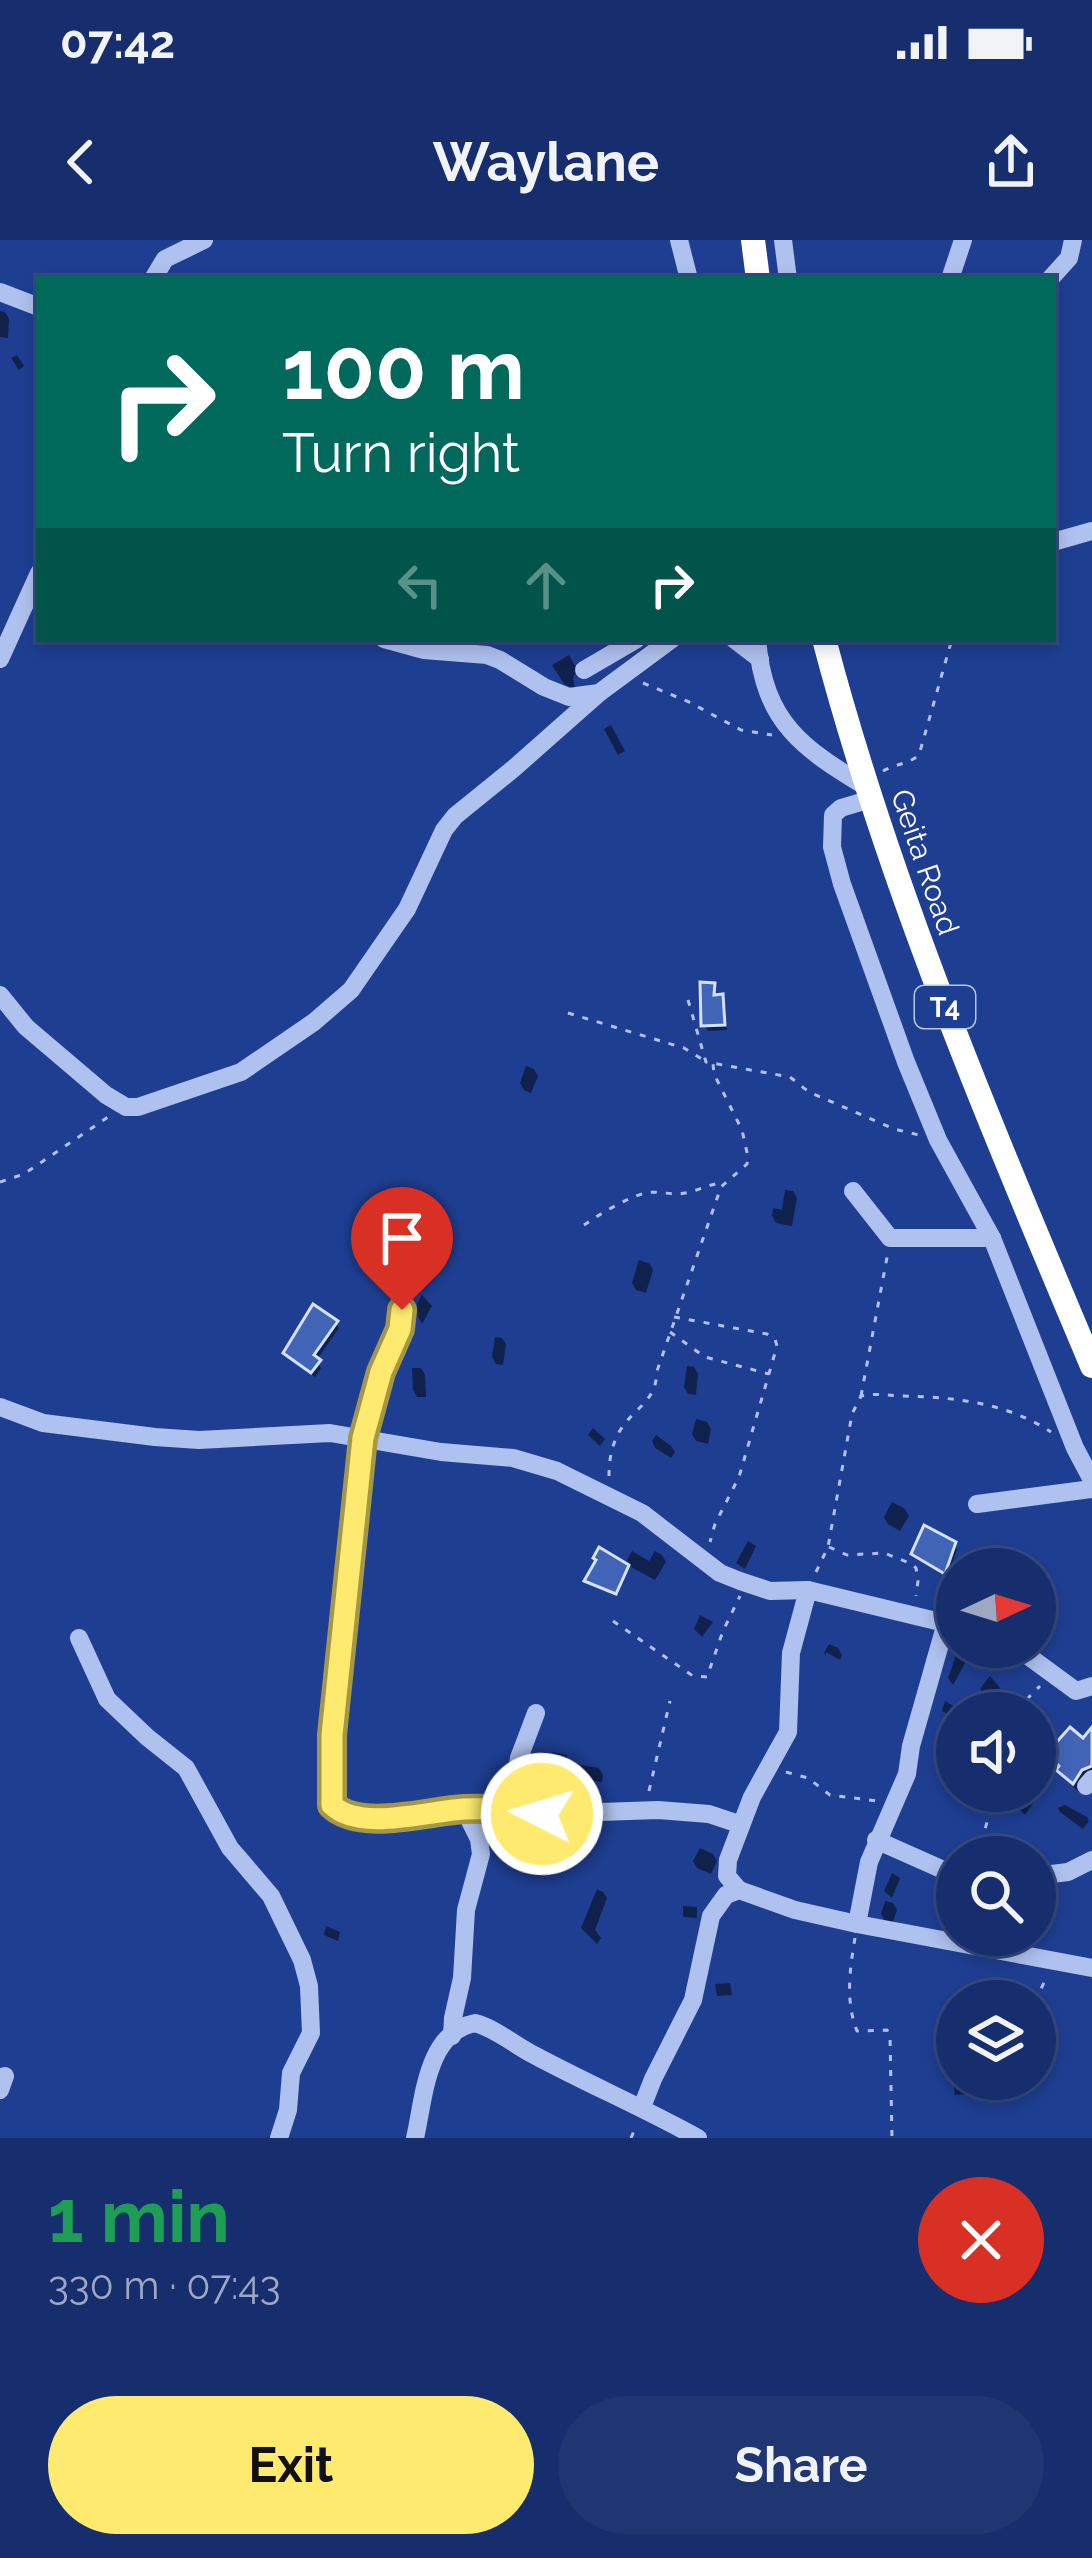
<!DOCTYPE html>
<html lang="en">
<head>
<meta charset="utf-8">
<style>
  :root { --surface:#162e6e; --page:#1f3673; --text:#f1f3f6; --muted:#9ea8c2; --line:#354a81; --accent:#fdea6e }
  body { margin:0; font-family:Raleway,sans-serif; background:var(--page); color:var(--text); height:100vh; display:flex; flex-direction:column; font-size:45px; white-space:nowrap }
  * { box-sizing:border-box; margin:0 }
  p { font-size:39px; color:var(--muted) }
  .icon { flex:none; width:66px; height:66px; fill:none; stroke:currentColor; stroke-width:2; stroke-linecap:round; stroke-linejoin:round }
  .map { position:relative; height:1898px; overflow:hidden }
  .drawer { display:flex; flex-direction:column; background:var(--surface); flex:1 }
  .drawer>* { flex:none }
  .top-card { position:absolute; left:36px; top:36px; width:1020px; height:366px; border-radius:0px; box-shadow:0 6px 18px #0003,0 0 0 3px var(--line); background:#00695c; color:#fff; overflow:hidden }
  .needle { width:78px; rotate:86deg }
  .buttons { position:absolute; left:936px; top:1308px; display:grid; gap:24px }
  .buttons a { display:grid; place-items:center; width:120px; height:120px; border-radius:50%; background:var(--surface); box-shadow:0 6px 18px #0003,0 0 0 3px var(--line); font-size:60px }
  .pin { position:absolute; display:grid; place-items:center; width:102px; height:102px; color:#fff; margin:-123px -51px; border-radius:50% 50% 50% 0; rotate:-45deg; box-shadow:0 0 12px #0007 }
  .pin .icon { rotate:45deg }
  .me { position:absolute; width:132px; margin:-66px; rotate:275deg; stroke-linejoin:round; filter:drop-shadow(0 0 9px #0008) }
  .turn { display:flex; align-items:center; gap:42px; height:252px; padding:0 48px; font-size:54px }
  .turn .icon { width:156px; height:156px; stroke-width:2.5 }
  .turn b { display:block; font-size:84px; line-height:102px }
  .lanes { display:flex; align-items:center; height:114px; padding:0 48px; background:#0003; justify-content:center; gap:60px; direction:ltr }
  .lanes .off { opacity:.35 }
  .round { display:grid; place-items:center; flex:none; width:126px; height:126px; border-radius:63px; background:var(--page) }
  .head { display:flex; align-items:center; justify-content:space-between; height:204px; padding:0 48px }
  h1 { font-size:72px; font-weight:700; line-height:90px; color:#1e9e55 }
  .action { display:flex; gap:24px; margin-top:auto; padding:24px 48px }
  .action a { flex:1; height:138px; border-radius:72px; background:var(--accent); color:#111; font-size:48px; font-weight:700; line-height:138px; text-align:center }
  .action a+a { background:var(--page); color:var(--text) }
  .status { display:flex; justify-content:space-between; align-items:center; height:84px; padding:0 60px; background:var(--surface); direction:ltr }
  .status svg { height:33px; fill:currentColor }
  header { display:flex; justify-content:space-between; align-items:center; height:156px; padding:0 48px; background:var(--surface); font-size:54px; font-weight:700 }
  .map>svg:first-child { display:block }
  .shadow { fill:#0007 }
  .building { fill:#4264b7; stroke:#d5e0fa; stroke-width:3 }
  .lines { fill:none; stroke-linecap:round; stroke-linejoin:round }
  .path { stroke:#afc1ee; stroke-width:3; stroke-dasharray:6 9; stroke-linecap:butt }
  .minor { stroke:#afc1ee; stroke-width:18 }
  .highway { stroke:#fff; stroke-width:24 }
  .route-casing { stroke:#a49848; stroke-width:30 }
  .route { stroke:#fdea6e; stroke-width:21 }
  .labels { text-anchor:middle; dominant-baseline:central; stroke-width:9; stroke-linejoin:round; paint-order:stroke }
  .shield { fill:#1e3e92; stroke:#bcc5de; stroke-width:3 }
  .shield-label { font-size:27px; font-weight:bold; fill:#fff }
  .street-label { font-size:30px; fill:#fff; stroke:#1e3e92 }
</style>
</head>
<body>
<div class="status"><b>07:42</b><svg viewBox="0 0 49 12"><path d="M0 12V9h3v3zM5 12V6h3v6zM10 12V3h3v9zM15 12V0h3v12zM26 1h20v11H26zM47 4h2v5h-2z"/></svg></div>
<header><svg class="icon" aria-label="back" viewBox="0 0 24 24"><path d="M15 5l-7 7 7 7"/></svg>Waylane<svg class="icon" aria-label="share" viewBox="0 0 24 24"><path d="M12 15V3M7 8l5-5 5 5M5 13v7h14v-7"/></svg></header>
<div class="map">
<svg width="1092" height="1898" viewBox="0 0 1092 1898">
  <rect width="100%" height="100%" fill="#1e3e92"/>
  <g class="shadow">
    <polygon points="0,71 5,72 9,79 8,98 0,97"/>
    <polygon points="17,115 24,126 19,130 11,118"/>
    <polygon points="569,415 577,429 573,438 575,449 564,444 552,425"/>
    <polygon points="611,485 625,511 618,515 604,489"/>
    <polygon points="713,746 716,758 722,757 725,764 727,790 708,791 704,785"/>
    <polygon points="526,826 534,829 538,836 531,853 524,850 520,843"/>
    <polygon points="785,950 793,951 797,958 792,986 776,983 772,976 773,968 782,970"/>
    <polygon points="639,1020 650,1024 653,1030 646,1053 636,1050 632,1043"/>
    <polygon points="422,1055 432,1066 422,1084 418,1077 417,1064"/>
    <polygon points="335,1083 339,1088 316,1121 321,1128 315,1137 290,1119 287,1113"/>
    <polygon points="495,1097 502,1098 506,1104 503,1125 496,1124 492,1117"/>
    <polygon points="687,1126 694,1127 698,1134 696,1155 688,1154 684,1147"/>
    <polygon points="412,1128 421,1128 425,1135 426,1157 417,1157 413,1150"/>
    <polygon points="696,1179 707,1182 711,1189 708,1204 696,1201 692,1194"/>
    <polygon points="593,1188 605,1199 600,1206 588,1195"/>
    <polygon points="656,1195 671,1206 675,1212 671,1218 655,1208 652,1201"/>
    <polygon points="892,1262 905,1269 909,1276 900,1291 888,1284 884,1277"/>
    <polygon points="748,1301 756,1306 745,1329 736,1323"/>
    <polygon points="954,1305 957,1310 947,1336 917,1319 915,1314"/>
    <polygon points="632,1311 649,1321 655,1311 662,1315 666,1322 655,1340 631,1327 627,1320"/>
    <polygon points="700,1375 713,1382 702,1397 694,1389"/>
    <polygon points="829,1404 838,1408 842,1415 840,1420 826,1412 826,1416 824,1413"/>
    <polygon points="959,1407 969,1416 953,1445 948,1438"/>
    <polygon points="990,1436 1000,1448 990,1461 980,1449"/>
    <polygon points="945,1461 958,1469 955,1478 942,1471"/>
    <polygon points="1092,1501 1092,1537 1079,1552 1066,1540 1050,1515"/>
    <polygon points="552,1512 567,1515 567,1525 552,1522"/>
    <polygon points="580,1525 599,1528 603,1535 602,1542 583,1539 579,1532"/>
    <polygon points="1021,1551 1030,1556 1034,1562 1025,1575 1013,1562"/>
    <polygon points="1065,1565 1087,1577 1089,1581 1083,1589 1060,1572 1058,1568"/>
    <polygon points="700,1608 713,1614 717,1621 711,1634 697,1628 693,1621"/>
    <polygon points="892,1633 900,1638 892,1658 884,1651"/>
    <polygon points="597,1649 603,1652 607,1658 595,1690 601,1698 597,1704 581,1688"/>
    <polygon points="885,1661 893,1663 897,1670 893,1682 885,1681 881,1674"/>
    <polygon points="683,1666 697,1667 697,1678 683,1677"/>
    <polygon points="326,1686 340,1692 338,1701 324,1695"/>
    <polygon points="730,1743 732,1755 717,1756 715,1744"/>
    <polygon points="963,1840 966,1854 955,1855 953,1841"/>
  </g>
  <g class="building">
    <polygon points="700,742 715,743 714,755 723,754 725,785 701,786"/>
    <polygon points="313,1064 338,1081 314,1115 321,1120 311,1133 283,1113"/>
    <polygon points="924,1285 956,1302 945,1334 911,1314"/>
    <polygon points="599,1307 629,1325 616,1354 584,1341 596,1320 593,1318"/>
    <polygon points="1070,1487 1083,1498 1092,1487 1092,1526 1082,1530 1073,1544 1056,1530 1059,1526 1046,1514"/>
  </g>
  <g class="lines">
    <g class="path">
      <polyline points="643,443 689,462 741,490 772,495"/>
      <path d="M883 531C895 524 909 524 919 515L952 399"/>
      <polyline points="688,760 706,822 790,837 809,852 894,889 919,895"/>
      <polyline points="568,773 684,808 705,821"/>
      <polyline points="0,942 24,934 111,875"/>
      <path d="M584 985C600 974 626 958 645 953 658 950 671 956 685 953 698 951 708 944 723 943"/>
      <polyline points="674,1077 767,1094 775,1099 777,1106 739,1237 715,1284 710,1302"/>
      <polyline points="670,1092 705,1117 769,1134"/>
      <polyline points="861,1156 888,1012"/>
      <path d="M609 1236C609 1219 612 1203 621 1189 636 1166 656 1162 657 1131L721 947 747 924 748 917 742 890 714 834 713 824"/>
      <polyline points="829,1307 847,1315 884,1313 912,1324 916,1328 918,1341 916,1356"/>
      <path d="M816 1332 828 1307 852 1174 861 1156C875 1153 887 1155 900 1156 952 1157 1006 1162 1051 1192"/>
      <polyline points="613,1381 693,1436 707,1437 723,1391 740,1356"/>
      <polyline points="1020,1473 1027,1459 1040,1446"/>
      <polyline points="786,1532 808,1538 830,1555 877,1561"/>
      <polyline points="649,1551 670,1461"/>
      <polyline points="977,1617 996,1551"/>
      <path d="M855 1698C850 1728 845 1761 857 1791L887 1790 890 1796 892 1898"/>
      <polyline points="991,1756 993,1761"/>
      <polyline points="1035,1762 1047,1736"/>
      <polyline points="631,1898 636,1886"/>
    </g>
    <g class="minor">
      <polyline points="679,0 689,39"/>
      <polyline points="783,0 788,39"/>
      <polyline points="153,39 165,19 204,0"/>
      <polyline points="950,39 963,0"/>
      <polyline points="1050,39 1069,18 1073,0"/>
      <polyline points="0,52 39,67"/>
      <polyline points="1053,302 1092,291"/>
      <polyline points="384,399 424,410 487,415 500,420 544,447 569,457 599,453 672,399"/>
      <polyline points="734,399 760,419"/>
      <path d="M757 399C764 483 802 508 868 548"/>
      <polyline points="0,419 39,333"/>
      <polyline points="584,430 637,399"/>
      <polyline points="871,559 841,568 833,575 832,607 842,644 906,822 938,900 992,998 1075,1208 1092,1240"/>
      <polyline points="0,755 26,787 106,855 126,867 138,867 241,832 314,782 351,750 407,669 444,590 455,576 513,529 599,453"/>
      <polyline points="853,951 890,998 992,998"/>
      <polyline points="402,1070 400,1089 376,1148 363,1199 332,1495 331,1565 338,1572 370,1580 464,1569 510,1570 542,1574 658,1570 709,1574 739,1584"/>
      <polyline points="0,1167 43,1183 155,1197 199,1200 330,1193 441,1212 513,1218 557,1231 642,1273 720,1333 740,1341 770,1351 808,1350 957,1386"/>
      <polyline points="977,1264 1092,1249"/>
      <polyline points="79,1398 107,1459 147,1497 186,1528 230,1608 271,1656 302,1720 309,1746 311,1793 291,1833 288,1870 279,1898"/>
      <polyline points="1016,1407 1076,1451 1092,1446"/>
      <polyline points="1086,1546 1092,1539"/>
      <polyline points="510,1570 519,1518 536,1473"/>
      <polyline points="876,1600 957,1636"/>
      <polyline points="1035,1636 1068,1632 1092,1620"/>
      <polyline points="739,1650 727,1636 728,1620 752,1557 788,1492 791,1413 808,1350"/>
      <polyline points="857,1684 869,1622 907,1534 911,1506 946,1383"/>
      <polyline points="452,1796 453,1778 462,1738 466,1670 481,1614 479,1599 464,1569"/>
      <polyline points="0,1850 5,1836"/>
      <polyline points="642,1867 653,1839 693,1760 711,1676 726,1655 739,1650 795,1670 857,1684 1092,1728"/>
      <path d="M415 1898C424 1860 426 1792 475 1783 497 1789 514 1805 534 1815 588 1844 644 1868 698 1898"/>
    </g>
    <g class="highway">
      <polyline points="753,0 758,39"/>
      <path d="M824 399C890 650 992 888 1092 1126"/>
    </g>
  </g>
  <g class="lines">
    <g class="route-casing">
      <path id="route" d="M402 1070 400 1089 381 1132 363 1198 332 1495V1565C360 1592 428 1571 464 1569 490 1568 516 1570 542 1574"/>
    </g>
    <use href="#route" class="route"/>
  </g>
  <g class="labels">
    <rect class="shield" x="915" y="746" width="60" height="42" rx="9"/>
    <g class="shield-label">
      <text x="945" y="767">T4</text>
    </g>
    <g class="street-label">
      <text transform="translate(925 622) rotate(71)">Geita Road</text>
    </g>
  </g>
</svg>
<div class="buttons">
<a><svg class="needle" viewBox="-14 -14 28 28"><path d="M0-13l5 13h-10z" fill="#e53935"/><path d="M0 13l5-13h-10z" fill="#9ea8c2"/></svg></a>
<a><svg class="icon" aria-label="sound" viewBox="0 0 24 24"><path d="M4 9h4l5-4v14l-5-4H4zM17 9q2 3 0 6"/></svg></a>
<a><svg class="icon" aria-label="search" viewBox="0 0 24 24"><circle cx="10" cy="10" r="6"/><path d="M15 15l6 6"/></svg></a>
<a><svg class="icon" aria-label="layers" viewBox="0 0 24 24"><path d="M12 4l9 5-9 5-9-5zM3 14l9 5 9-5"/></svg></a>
</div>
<div class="pin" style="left:402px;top:1070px;background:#d93025"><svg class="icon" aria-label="arrive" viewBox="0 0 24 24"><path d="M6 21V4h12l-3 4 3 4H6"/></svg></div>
<svg class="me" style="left:542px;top:1574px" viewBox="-20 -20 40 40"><circle r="17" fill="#fdea6e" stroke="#fff" stroke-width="3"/><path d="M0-11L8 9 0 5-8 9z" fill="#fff"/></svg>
<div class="top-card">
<div class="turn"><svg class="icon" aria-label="right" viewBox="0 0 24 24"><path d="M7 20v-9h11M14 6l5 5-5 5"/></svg><div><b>100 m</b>Turn right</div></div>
<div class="lanes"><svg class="icon off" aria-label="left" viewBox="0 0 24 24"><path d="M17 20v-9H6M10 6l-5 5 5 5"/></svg><svg class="icon off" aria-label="ahead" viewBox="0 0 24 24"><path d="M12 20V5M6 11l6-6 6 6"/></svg><svg class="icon" aria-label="right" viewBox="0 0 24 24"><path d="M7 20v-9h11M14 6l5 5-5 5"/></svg></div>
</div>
</div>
<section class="drawer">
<div class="head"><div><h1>1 min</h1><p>330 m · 07:43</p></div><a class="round" style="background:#d93025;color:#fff"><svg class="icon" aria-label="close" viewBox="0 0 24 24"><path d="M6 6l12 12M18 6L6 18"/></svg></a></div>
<div class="action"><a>Exit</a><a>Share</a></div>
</section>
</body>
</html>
